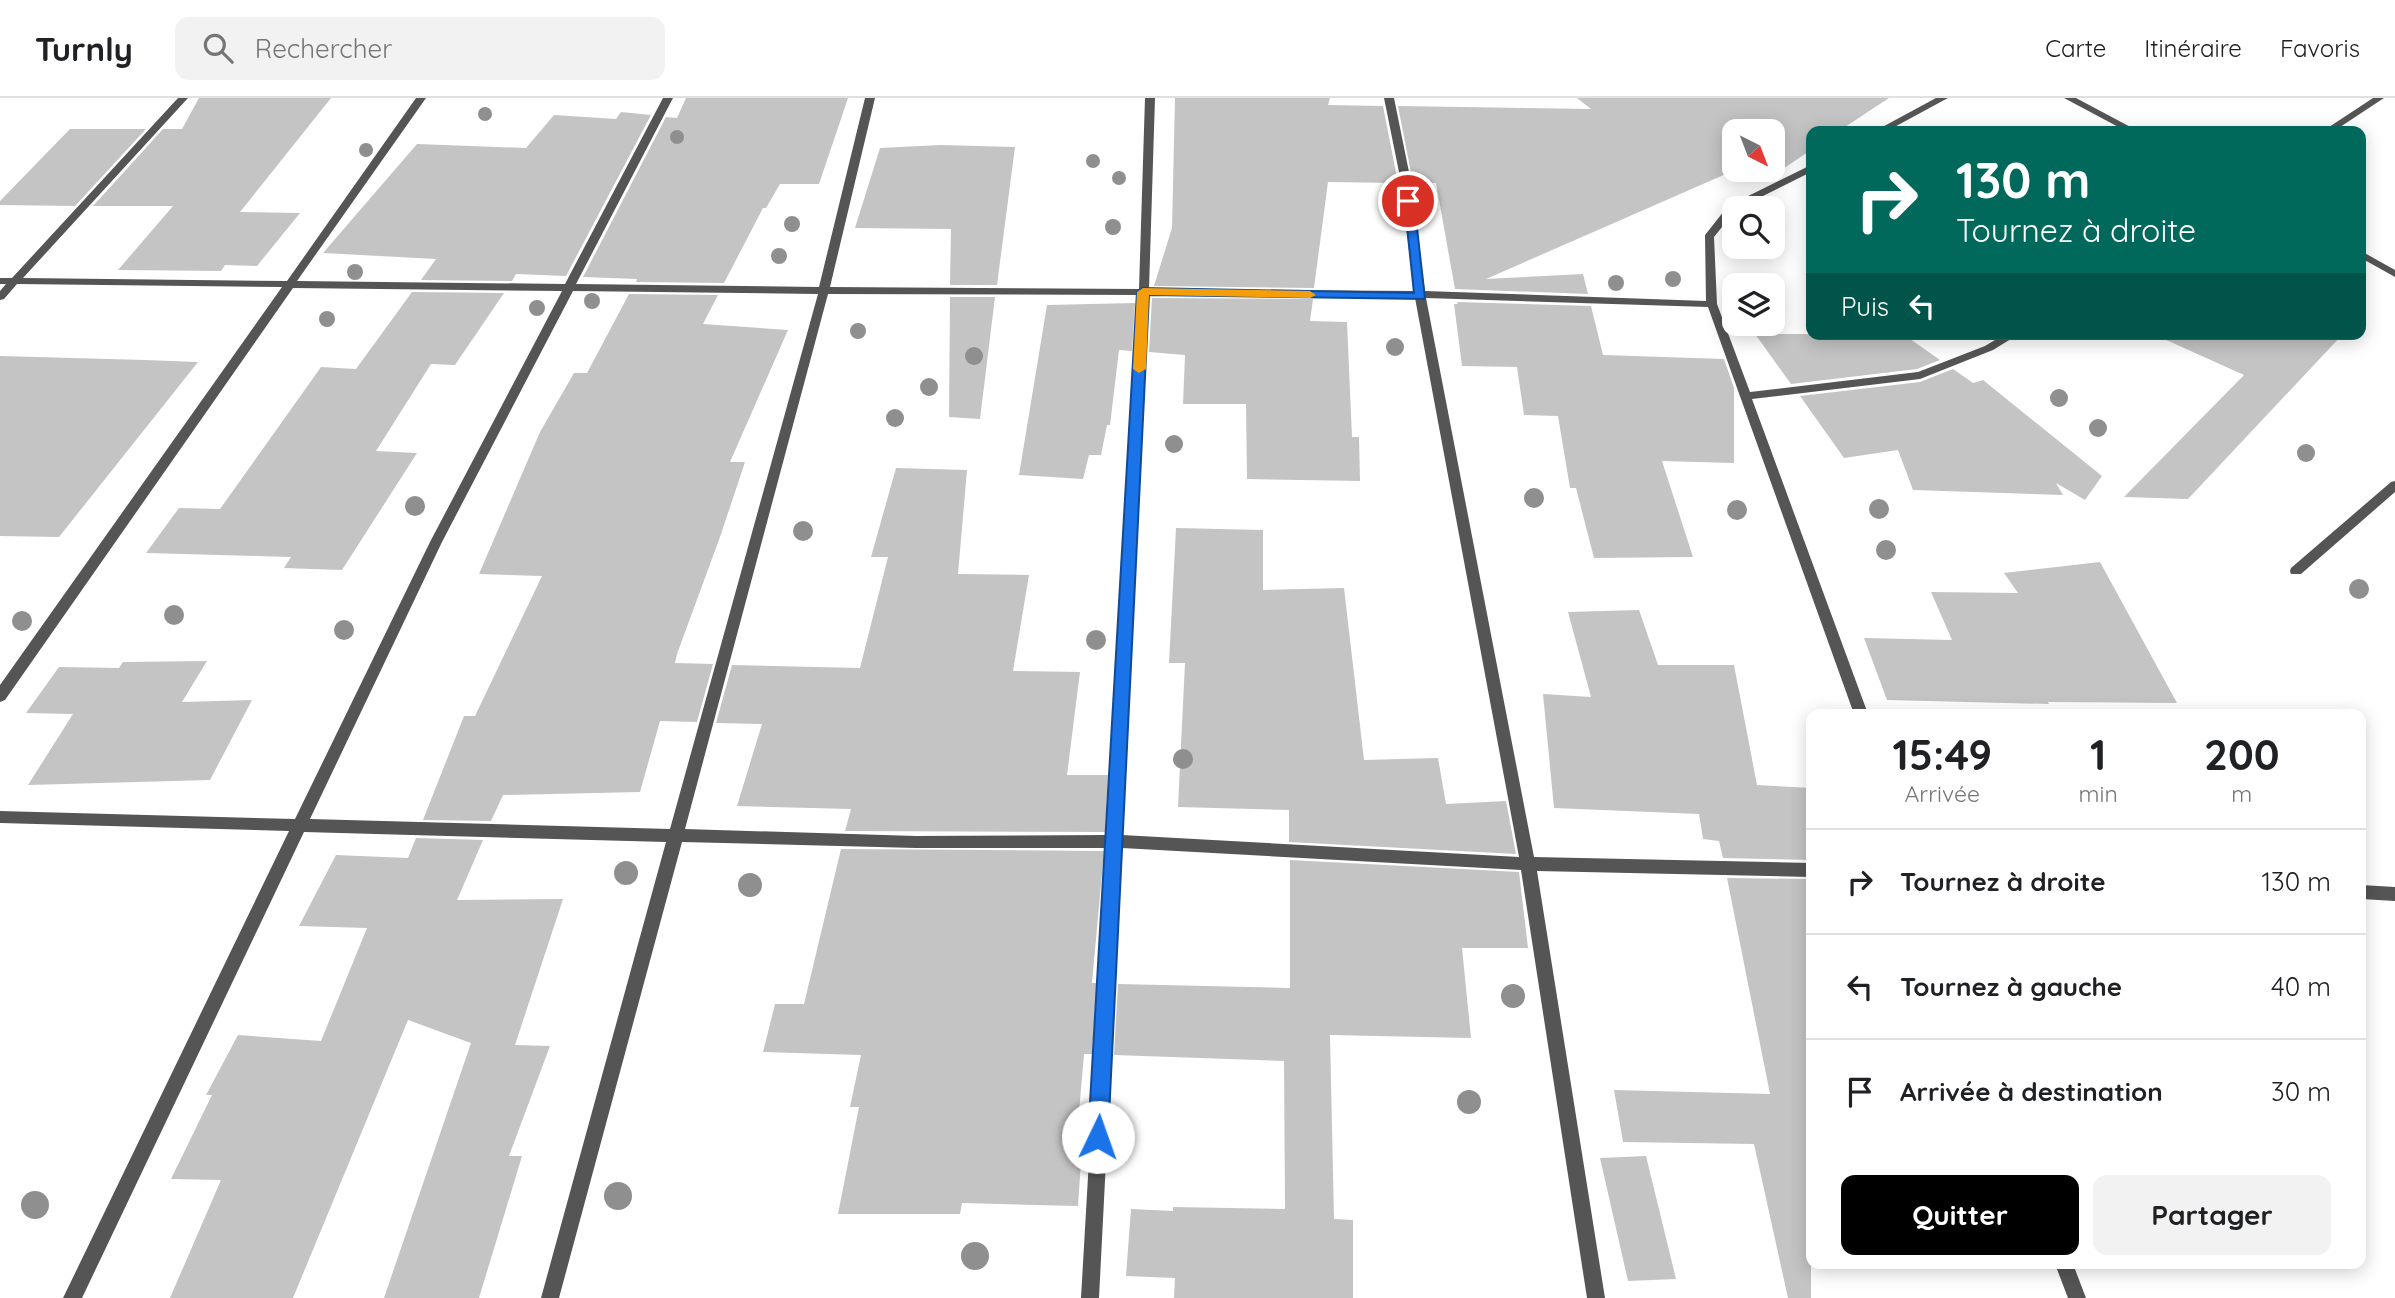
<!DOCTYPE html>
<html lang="fr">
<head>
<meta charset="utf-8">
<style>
  :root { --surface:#fff; --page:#f2f2f2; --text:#202124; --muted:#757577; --line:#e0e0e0; --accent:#000 }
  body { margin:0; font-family:Quicksand,sans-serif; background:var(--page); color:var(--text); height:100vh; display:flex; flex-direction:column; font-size:26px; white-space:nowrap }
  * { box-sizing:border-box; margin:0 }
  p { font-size:23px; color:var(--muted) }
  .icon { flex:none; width:38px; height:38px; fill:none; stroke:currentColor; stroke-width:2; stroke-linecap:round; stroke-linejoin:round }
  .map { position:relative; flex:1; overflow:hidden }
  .panel { position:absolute; left:1806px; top:611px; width:560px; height:560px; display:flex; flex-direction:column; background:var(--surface); border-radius:14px; box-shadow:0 4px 18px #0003 }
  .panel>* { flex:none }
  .banner { position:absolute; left:1806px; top:28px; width:560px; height:214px; border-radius:14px; box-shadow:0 4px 18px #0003; background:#00695c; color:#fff; overflow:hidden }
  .needle { width:46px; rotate:138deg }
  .buttons { position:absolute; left:1722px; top:21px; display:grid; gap:14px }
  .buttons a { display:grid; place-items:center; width:63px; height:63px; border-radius:14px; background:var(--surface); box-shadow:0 4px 18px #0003; font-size:35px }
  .pin { position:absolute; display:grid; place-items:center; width:60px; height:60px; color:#fff; margin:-30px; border:4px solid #fff; border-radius:50%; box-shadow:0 2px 7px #0007 }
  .me { position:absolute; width:77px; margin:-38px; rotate:3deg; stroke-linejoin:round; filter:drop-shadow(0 0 5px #0008) }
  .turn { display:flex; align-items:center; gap:24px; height:147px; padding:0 35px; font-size:32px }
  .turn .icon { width:91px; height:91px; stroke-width:2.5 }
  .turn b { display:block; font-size:49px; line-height:60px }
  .then { display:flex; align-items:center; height:66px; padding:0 35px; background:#0003; gap:14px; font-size:26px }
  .eta { display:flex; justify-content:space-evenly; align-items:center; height:119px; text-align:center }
  .eta b { font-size:42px; font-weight:700; line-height:49px }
  .action { display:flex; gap:14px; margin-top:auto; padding:14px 35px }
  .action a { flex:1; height:80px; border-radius:14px; background:var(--accent); color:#fff; font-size:28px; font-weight:700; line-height:80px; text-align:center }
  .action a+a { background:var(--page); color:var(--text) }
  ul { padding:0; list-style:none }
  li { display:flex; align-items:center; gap:21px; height:105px; padding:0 35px; border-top:2px solid var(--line) }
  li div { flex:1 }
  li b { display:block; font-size:26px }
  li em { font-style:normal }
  header { display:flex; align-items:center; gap:42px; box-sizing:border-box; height:98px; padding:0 35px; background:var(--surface); border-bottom:2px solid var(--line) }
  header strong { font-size:33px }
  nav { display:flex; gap:38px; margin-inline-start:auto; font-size:24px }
  .search { width:490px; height:63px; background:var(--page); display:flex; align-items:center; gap:18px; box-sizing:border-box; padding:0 24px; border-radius:14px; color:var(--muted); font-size:26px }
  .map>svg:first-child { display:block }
  .building { fill:#c4c4c4 }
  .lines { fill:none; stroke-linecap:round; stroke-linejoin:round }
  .street { fill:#555; fill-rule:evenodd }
  .tree { fill:#8f8f8f }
  .route { fill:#1a73e8; stroke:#114b97; stroke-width:2 }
  .slow { fill:#f59e0b }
</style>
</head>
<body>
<header>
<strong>Turnly</strong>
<div class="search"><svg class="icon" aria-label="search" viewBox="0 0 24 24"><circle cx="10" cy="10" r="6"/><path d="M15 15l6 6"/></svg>Rechercher</div>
<nav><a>Carte</a><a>Itinéraire</a><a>Favoris</a></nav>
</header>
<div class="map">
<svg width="2395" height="1200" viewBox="0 0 2395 1200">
  <rect width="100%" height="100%" fill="#fff"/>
  <g class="building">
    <polygon points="199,0 331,0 240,114 300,115 257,168 225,167 221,173 118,172 173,108 93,108 163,31 182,31"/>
    <polygon points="686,0 848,0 819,86 780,86 766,110 763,110 724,185 636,184 637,181 583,179 666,19 677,20"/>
    <polygon points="1175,0 1330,0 1328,7 1383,8 1398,85 1328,84 1314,190 1154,188 1172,130"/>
    <polygon points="1577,0 1889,0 1839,33 1811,33 1811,52 1765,83 1740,72 1773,72 1773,33 1734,33 1735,72 1486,181 1583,176 1588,196 1455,191 1436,85 1413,85 1398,8 1591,11"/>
    <polygon points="621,14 651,17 566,178 516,176 512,183 421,182 436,161 323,155 417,46 526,50 554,17 616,21"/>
    <polygon points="70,31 146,31 75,108 0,107 0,103"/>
    <polygon points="941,47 1015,49 997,187 950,187 951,131 855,130 880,50"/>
    <polygon points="412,194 504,195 455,267 431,266 376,353 417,355 342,472 284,470 291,459 146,455 179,410 220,411 321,269 356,271"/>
    <polygon points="629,196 718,197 703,226 788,232 730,364 745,364 720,439 677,556 675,565 713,566 697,624 660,623 640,694 503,697 491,723 423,722 464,618 475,618 542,478 479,476 540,334 574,275 587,275"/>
    <polygon points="950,199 995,199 980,321 949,319"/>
    <polygon points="1152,200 1313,201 1310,223 1347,224 1352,339 1359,339 1360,383 1247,381 1246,306 1183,306 1185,257 1149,254"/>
    <polygon points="1457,204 1591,208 1603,257 1724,261 1734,290 1734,365 1662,363 1693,459 1594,460 1576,390 1570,390 1558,318 1524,317 1517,269 1462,268 1454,206 1458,206"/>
    <polygon points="1135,205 1132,253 1119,252 1110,327 1107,327 1101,357 1089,357 1083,381 1019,377 1047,207"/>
    <polygon points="1755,236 1903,236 1940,262 1917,271 1791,286"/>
    <polygon points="2153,236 2343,236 2188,401 2124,399 2244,277"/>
    <polygon points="0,258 145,262 198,264 59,439 0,438"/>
    <polygon points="1953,271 1973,285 1983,282 2102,378 2085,402 2056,385 2063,397 1913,392 1898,352 1844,360 1800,298 1920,284"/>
    <polygon points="896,370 967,372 958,476 1029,477 1013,573 1080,574 1067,677 1108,677 1105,734 845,733 851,711 737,708 762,626 716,625 732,567 860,570 888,459 871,459"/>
    <polygon points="1176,430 1263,432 1263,492 1344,490 1364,662 1438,660 1446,706 1506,703 1516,756 1289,744 1289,712 1178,709 1185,565 1169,565"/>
    <polygon points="2100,464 2177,605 2048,604 2049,606 1887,602 1864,540 1952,542 1931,494 2018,495 2004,475"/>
    <polygon points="1639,512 1658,567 1734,567 1757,687 1811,690 1811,762 1723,760 1719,743 1703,741 1699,716 1554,710 1543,596 1591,599 1568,514"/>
    <polygon points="207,563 182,604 252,602 210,682 28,687 73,616 26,615 59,569 119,570 123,564"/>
    <polygon points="416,740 483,742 457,802 563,801 515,947 550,948 509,1058 522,1058 479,1200 384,1200 471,945 408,922 293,1200 170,1200 221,1082 171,1081 212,997 206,997 238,937 321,943 367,830 299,828 336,757 408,760"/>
    <polygon points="841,751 1104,753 1092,885 1097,885 1092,956 1084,956 1076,1049 1082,1049 1078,1108 962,1105 960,1116 838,1116 859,1009 850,1009 861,957 763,954 775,906 804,906"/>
    <polygon points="1290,762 1519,774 1528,850 1462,850 1471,940 1330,937 1334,1121 1353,1122 1353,1200 1174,1200 1175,1180 1126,1178 1131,1111 1173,1113 1173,1109 1285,1111 1284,963 1114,957 1118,886 1290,890"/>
    <polygon points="1727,780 1811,781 1811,1200 1788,1200 1754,1046 1623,1044 1614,992 1770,996"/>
    <polygon points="1646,1058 1676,1181 1628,1183 1600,1060"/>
  </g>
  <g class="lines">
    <g class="street">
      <path d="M178 0H188L23 180 287 183 416 0H426L297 183 565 186 663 0H673L576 186 819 189 865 0H875L830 189 1139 191 1145 0H1155L1149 191 1414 193 1400 79 1384 0H1394L1410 79 1425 193 1706 203 1705 137 1728 108 1811 67V74L1739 110H1734V114L1714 139 1717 206 1750 294 1918 274 1985 248 2005 236H2019L1993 252 1920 281 1752 301 1868 616H1854L1708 209 1426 200 1534 759 1811 765V779L1537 773 1605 1200H1587L1521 772 1122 750 1099 1200H1081L1107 750H916L682 744 559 1200H541L666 744 304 734 82 1200H63L289 733 0 725V713L295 721 430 444 562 193 293 190 5 602 0 604V587L282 189 17 186 4 201 0 202V193L6 186H0V180H12ZM573 193 818 196 670 731 310 721 442 444ZM828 196 1138 197 1107 737 916 738 685 731ZM1149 197 1415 200 1519 759 1122 737Z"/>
      <polygon points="1936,0 1948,0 1887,33 1875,33"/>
      <polygon points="2064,0 2076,0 2138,33 2126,33"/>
      <polygon points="2373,0 2384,0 2334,33 2323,33"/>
      <polygon points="2361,153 2395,172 2395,179 2361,160"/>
      <polygon points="2395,383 2395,394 2301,476 2291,476 2290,473 2291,470 2391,384"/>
      <polygon points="2361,787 2395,789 2395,803 2361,801"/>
      <polygon points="2055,1166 2073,1166 2086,1200 2068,1200"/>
    </g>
  </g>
  <g class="tree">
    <circle cx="485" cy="16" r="7"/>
    <circle cx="677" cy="39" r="7"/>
    <circle cx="366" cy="52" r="7"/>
    <circle cx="1093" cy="63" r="7"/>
    <circle cx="1119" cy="80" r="7"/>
    <circle cx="792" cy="126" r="8"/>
    <circle cx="1113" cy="129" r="8"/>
    <circle cx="779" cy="158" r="8"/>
    <circle cx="355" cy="174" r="8"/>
    <circle cx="1673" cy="181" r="8"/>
    <circle cx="1616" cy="185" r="8"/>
    <circle cx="592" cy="203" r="8"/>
    <circle cx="537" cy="210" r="8"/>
    <circle cx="327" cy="221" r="8"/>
    <circle cx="858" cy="233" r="8"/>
    <circle cx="1395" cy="249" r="9"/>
    <circle cx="974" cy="258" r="9"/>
    <circle cx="929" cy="289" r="9"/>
    <circle cx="2059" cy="300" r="9"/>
    <circle cx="895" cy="320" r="9"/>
    <circle cx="2098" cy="330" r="9"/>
    <circle cx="1174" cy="346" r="9"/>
    <circle cx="2306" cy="355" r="9"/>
    <circle cx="1534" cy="400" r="10"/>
    <circle cx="415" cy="408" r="10"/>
    <circle cx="1879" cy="411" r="10"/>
    <circle cx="1737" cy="412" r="10"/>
    <circle cx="803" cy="433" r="10"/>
    <circle cx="1886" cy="452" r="10"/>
    <circle cx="2359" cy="491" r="10"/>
    <circle cx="174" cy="517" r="10"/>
    <circle cx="22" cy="523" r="10"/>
    <circle cx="344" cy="532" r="10"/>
    <circle cx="1096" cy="542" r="10"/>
    <circle cx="1183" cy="661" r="10"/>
    <circle cx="626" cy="775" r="12"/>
    <circle cx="750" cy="787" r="12"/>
    <circle cx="1513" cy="898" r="12"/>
    <circle cx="1469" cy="1004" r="12"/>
    <circle cx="618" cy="1098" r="14"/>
    <circle cx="35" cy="1107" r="14"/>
    <circle cx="975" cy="1158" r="14"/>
  </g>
  <polygon class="route" points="1404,100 1414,103 1425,201 1149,197 1108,1039 1105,1046 1098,1049 1091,1046 1088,1039 1137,194 1143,190 1414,195"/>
  <polygon class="slow" points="1143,190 1310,193 1316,197 1310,200 1149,197 1146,271 1139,275 1133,271 1137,194"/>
</svg>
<div class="buttons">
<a><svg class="needle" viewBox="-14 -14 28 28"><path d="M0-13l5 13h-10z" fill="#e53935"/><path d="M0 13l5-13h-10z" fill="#757577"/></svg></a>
<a><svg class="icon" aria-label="search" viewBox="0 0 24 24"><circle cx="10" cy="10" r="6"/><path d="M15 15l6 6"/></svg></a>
<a><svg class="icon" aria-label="layers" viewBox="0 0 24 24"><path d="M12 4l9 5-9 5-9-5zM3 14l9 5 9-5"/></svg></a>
</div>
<div class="pin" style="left:1408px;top:103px;background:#d93025"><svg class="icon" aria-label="arrive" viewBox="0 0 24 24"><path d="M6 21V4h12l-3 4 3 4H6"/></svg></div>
<svg class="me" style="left:1098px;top:1039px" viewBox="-20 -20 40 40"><circle r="19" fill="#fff"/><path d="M0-13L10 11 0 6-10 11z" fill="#1a73e8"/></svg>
<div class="banner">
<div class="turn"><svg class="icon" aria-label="right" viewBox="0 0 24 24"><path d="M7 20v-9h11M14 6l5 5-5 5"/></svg><div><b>130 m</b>Tournez à droite</div></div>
<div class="then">Puis<svg class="icon" aria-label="left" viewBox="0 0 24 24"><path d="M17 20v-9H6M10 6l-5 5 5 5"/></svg></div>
</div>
<section class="panel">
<div class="eta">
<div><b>15:49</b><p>Arrivée</p></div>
<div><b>1</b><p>min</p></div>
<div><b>200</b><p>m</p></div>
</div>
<ul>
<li><svg class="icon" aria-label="right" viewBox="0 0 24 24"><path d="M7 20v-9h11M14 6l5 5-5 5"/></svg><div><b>Tournez à droite</b></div><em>130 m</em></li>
<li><svg class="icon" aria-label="left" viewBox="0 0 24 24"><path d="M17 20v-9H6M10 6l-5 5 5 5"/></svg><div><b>Tournez à gauche</b></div><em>40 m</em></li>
<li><svg class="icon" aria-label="arrive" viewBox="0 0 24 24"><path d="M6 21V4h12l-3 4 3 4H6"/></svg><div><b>Arrivée à destination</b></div><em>30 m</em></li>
</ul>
<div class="action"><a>Quitter</a><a>Partager</a></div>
</section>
</div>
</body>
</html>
